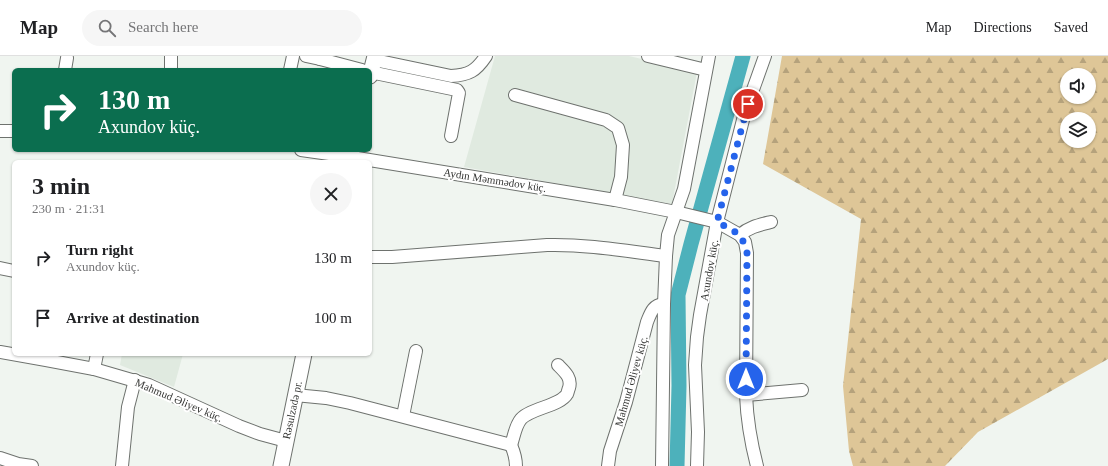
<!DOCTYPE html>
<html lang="en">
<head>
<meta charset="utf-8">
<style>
  :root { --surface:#fff; --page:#f6f6f6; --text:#202124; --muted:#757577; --line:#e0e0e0 }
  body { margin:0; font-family:Georgia,serif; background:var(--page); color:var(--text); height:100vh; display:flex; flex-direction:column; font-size:15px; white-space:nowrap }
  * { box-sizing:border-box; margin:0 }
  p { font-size:13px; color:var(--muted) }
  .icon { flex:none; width:22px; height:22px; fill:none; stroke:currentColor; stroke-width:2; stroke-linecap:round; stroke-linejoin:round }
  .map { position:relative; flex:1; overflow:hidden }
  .drawer { position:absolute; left:12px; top:104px; width:360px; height:196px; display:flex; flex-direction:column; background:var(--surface); border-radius:6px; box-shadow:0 1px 3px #0004 }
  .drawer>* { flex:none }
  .banner { position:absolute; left:12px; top:12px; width:360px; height:84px; border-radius:6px; box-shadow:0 1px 3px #0004; background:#0b6e4f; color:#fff; overflow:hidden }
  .fabs { position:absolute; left:1060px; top:12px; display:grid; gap:8px }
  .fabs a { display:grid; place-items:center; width:36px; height:36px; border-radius:50%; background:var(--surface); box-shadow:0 1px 3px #0004; font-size:20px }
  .pin { position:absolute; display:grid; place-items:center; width:34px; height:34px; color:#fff; margin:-17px; border:2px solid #fff; border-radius:50%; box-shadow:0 1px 4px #0007 }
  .me { position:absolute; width:44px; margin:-22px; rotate:0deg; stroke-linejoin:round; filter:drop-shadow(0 0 3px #0008) }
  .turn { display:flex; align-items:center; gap:14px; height:84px; padding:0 20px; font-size:18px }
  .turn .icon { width:52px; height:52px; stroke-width:2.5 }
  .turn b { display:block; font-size:28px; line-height:34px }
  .round { display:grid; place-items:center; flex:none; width:42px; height:42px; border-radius:21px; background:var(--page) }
  .head { display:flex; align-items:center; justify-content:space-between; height:68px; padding:0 20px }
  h1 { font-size:24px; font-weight:800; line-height:30px }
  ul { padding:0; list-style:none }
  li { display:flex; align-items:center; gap:12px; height:60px; padding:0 20px }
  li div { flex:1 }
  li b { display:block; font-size:15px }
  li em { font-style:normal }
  header { display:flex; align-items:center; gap:24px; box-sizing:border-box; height:56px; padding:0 20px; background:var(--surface); border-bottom:1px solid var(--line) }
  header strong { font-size:19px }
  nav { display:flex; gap:22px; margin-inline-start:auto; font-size:14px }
  .search { width:280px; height:36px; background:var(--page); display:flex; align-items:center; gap:10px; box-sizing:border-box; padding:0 14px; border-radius:22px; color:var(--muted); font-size:15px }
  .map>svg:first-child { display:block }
  .built { fill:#e0eae0 }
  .forest { fill:url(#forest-firs); fill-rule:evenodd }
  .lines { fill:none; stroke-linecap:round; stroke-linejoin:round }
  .river { stroke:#4db1bb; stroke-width:15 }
  .minor-casing { stroke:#6e726e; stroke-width:14 }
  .major-casing { stroke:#6e726e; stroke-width:17 }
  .minor { stroke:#fff; stroke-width:12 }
  .major { stroke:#fff; stroke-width:15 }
  .route { stroke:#2563eb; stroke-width:7; stroke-dasharray:0 12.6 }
  .labels { text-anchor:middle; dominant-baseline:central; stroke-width:4; stroke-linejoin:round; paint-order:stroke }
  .street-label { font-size:11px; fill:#353634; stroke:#fff }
</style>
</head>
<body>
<header>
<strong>Map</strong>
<div class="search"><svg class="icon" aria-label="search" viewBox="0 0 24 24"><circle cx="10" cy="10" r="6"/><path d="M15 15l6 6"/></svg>Search here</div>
<nav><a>Map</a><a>Directions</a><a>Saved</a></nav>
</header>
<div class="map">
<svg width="1108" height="410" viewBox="0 0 1108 410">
  <defs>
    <pattern id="forest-firs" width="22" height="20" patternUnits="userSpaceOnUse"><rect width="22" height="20" fill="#dec697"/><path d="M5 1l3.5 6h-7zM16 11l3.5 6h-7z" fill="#b5a27c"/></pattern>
  </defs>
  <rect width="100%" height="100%" fill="#f0f5f0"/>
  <g class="built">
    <polygon points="495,0 629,0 697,16 672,148 464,111"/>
    <polygon points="122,298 183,298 174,331 120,309"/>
  </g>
  <path class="forest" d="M782 0H1108V303L978 376 945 410H853L849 395 843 330 861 163 763 108ZM1067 19H1089V41H1067ZM1067 63H1089V85H1067Z"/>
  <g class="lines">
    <polyline class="river" points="677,410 679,330 678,239 691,188 743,0"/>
    <g class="minor-casing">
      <g id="minor">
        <polyline points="306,0 320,3"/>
        <polyline points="321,0 320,3 362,14"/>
        <polyline points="648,0 706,14"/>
        <path d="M374 4 451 20C469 19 476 15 486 0"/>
        <polyline points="65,14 67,2"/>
        <polyline points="171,14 171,0"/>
        <polyline points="290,14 293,0"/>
        <polyline points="370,16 457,34 459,37 451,80"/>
        <polyline points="515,39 606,64 618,72 623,89 621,121 615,144"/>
        <polyline points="0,75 14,75"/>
        <path d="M301 94 351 101 615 144 676 156 717 166 740 179 745 186 747 197 746 339C747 363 751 387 757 410"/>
        <path d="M740 179C749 171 759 169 771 166"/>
        <path d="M370 201H392L547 189C587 188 626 195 666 200"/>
        <polyline points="0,212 14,215"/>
        <polyline points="0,296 46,304 94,313 149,329 239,370 260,378 286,385"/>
        <polyline points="94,313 97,298"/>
        <polyline points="295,339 326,342 350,347 511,389"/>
        <polyline points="746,339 802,334"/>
        <polyline points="403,360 416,295"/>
        <path d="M511 389C514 381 515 370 521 363 531 352 560 350 567 338 568 336 568 334 569 332 572 322 565 316 558 309"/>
        <path d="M511 389C514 396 516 403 516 410"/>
        <polyline points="0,402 18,408 32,410"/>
        <polyline points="122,410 128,351 135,324"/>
        <path d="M608 410 610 395 626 346 647 266C651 256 653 249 664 248"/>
        <polyline points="662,410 664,248 666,200 668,179 684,133 709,0"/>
        <polyline points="697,410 698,376 695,309 697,281 700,259 717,166 745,56 765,0"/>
      </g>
    </g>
    <g class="major-casing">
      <g id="major">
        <polyline points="370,20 375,0"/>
        <polyline points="349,106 352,94"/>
        <polyline points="281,410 304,298"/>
      </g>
    </g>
    <use href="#minor" class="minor"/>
    <use href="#major" class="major"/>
  </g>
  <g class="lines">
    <path class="route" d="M746 323 747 197C742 176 735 176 717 166L748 48"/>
  </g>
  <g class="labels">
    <g class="street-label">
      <text transform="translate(495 124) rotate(9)">Aydın Məmmədov küç.</text>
      <text transform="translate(709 214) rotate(-80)">Axundov küç.</text>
      <text transform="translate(631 325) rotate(-74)">Mahmud Əliyev küç.</text>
      <text transform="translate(179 344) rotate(23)">Mahmud Əliyev küç.</text>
      <text transform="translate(292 354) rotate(-78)">Rəsulzadə pr.</text>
    </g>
  </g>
</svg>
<div class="fabs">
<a><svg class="icon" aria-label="sound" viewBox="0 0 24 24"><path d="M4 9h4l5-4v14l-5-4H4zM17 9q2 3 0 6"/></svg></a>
<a><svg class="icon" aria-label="layers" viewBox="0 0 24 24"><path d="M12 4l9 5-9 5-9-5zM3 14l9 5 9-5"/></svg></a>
</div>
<div class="pin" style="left:748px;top:48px;background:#d93025"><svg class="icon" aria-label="arrive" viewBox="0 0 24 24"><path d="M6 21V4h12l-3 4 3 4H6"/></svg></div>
<svg class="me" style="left:746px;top:323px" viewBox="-20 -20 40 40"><circle r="17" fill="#2563eb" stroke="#fff" stroke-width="3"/><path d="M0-11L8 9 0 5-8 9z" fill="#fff"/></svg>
<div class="banner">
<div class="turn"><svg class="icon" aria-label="right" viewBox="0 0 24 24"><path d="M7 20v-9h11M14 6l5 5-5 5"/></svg><div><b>130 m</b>Axundov küç.</div></div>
</div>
<section class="drawer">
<div class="head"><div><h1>3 min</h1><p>230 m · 21:31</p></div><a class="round"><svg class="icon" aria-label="close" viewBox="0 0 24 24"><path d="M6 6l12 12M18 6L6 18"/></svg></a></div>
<ul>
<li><svg class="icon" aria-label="right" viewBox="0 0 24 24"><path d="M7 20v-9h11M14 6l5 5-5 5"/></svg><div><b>Turn right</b><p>Axundov küç.</p></div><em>130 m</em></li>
<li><svg class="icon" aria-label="arrive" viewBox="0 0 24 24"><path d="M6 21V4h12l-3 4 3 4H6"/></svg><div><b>Arrive at destination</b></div><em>100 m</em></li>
</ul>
</section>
</div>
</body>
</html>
